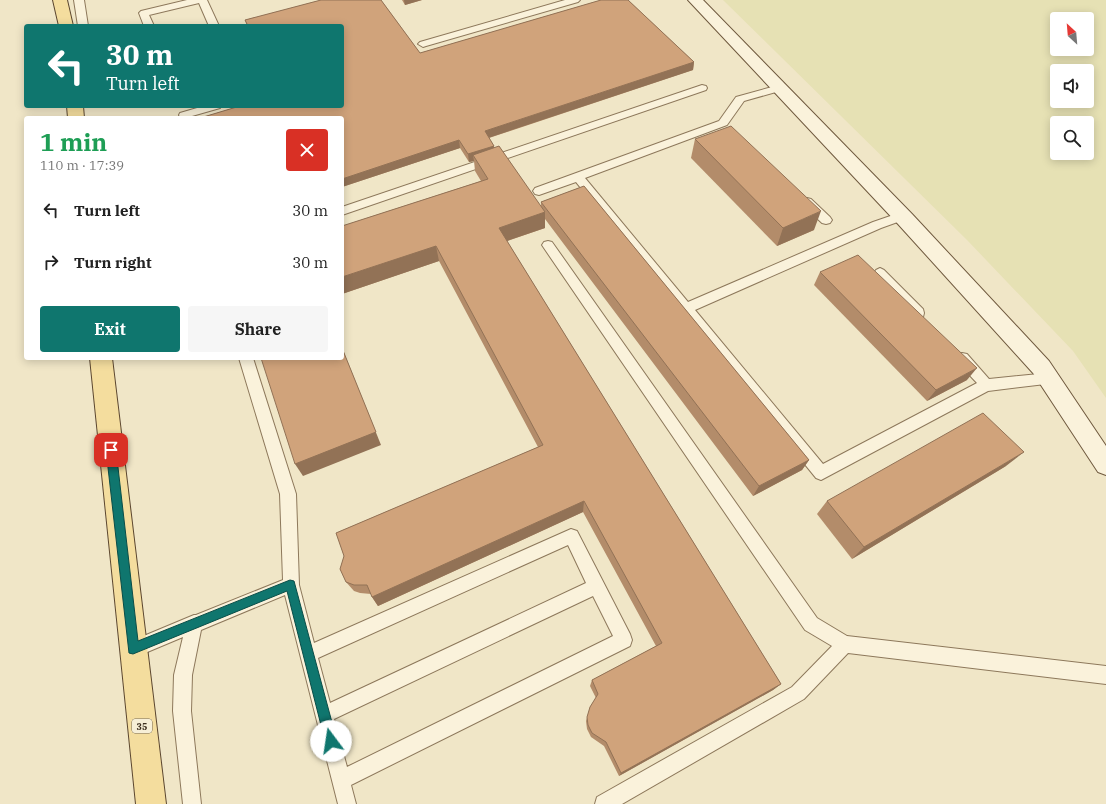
<!DOCTYPE html>
<html lang="en">
<head>
<meta charset="utf-8">
<style>
  :root { --surface:#fff; --page:#f6f6f6; --text:#222; --muted:#767676; --accent:#0f766e }
  body { margin:0; font-family:"IBM Plex Serif",serif; background:var(--page); color:var(--text); height:100vh; display:flex; flex-direction:column; font-size:15px; white-space:nowrap }
  * { box-sizing:border-box; margin:0 }
  p { font-size:13px; color:var(--muted) }
  .icon { flex:none; width:22px; height:22px; fill:none; stroke:currentColor; stroke-width:2; stroke-linecap:round; stroke-linejoin:round }
  .map { position:relative; flex:1; overflow:hidden }
  .panel { position:absolute; left:24px; top:116px; width:320px; height:244px; display:flex; flex-direction:column; background:var(--surface); border-radius:4px; box-shadow:0 2px 10px #0003 }
  .panel>* { flex:none }
  .guide { position:absolute; left:24px; top:24px; width:320px; height:84px; border-radius:4px; box-shadow:0 2px 10px #0003; background:#0f766e; color:#fff; overflow:hidden }
  .needle { width:26px; rotate:334deg }
  .buttons { position:absolute; left:1050px; top:12px; display:grid; gap:8px }
  .buttons a { display:grid; place-items:center; width:44px; height:44px; border-radius:4px; background:var(--surface); box-shadow:0 2px 10px #0003; font-size:20px }
  .pin { position:absolute; display:grid; place-items:center; width:34px; height:34px; color:#fff; margin:-17px; border-radius:8px; box-shadow:0 2px 6px #0006 }
  .me { position:absolute; width:44px; margin:-22px; rotate:346deg; stroke-linejoin:round; filter:drop-shadow(0 0 3px #0008) }
  .turn { display:flex; align-items:center; gap:14px; height:84px; padding:0 16px; font-size:18px }
  .turn .icon { width:52px; height:52px; stroke-width:2.5 }
  .turn b { display:block; font-size:28px; line-height:34px }
  .round { display:grid; place-items:center; flex:none; width:42px; height:42px; border-radius:4px; background:var(--page) }
  .headline { display:flex; align-items:center; justify-content:space-between; height:68px; padding:0 16px }
  h1 { font-size:24px; font-weight:800; line-height:30px; color:#1e9e55 }
  .cta { display:flex; gap:8px; margin-top:auto; padding:8px 16px }
  .cta a { flex:1; height:46px; border-radius:4px; background:var(--accent); color:#fff; font-size:16px; font-weight:800; line-height:46px; text-align:center }
  .cta a+a { background:var(--page); color:var(--text) }
  ul { padding:0; list-style:none }
  li { display:flex; align-items:center; gap:12px; height:52px; padding:0 16px }
  li div { flex:1 }
  li b { display:block; font-size:15px }
  li em { font-style:normal }
  .map>svg:first-child { display:block }
  .farmland { fill:#e6e1b4; fill-rule:evenodd }
  .lines { fill:none; stroke-linecap:round; stroke-linejoin:round }
  .lane-casing { stroke:#8d785b; stroke-width:2 }
  .secondary-casing { stroke:#6f593e; stroke-width:2 }
  .primary-casing { stroke:#5b462f; stroke-width:2 }
  .lane { fill:#faf2db; fill-rule:evenodd }
  .secondary { fill:#faf2db; fill-rule:evenodd }
  .primary { fill:#f4dd9e; fill-rule:evenodd }
  .wall { fill:#b38c6a }
  .shaded-wall { fill:#927256 }
  .building { fill:#d0a37b; stroke:#927256 }
  .route { fill:#0f766e; stroke:#0a4d48 }
  .labels { text-anchor:middle; dominant-baseline:central; stroke-width:3.5; stroke-linejoin:round; paint-order:stroke }
  .shield { fill:#f7efd7; stroke:#756956; stroke-width:1 }
  .shield-label { font-size:9px; font-weight:bold; fill:#3d2f1f }
</style>
</head>
<body>
<div class="map">
<svg width="1106" height="804" viewBox="0 0 1106 804">
  <rect width="100%" height="100%" fill="#f0e6c7"/>
  <path class="farmland" d="M723 0H1106V398L1073 351 967 240ZM1057 19H1087V49H1057ZM1057 71H1087V101H1057ZM1057 123H1087V153H1057Z"/>
  <g class="lines">
    <g class="lane-casing">
      <g id="lane">
        <polygon points="74,0 84,0 88,26 78,26"/>
        <polygon points="187,0 207,0 219,26 209,26 199,3 149,15 154,26 144,26 139,13 141,11"/>
        <polygon points="565,0 580,0 578,2 426,46 423,47 418,44 420,42"/>
        <polygon points="702,85 706,86 707,88 706,90 342,215 342,207"/>
        <polygon points="779,85 783,86 784,88 783,90 744,101 727,125 585,178 688,302 873,222 902,212 906,213 908,216 906,219 881,228 695,310 823,464 977,383 957,362 955,358 957,354 962,353 967,354 989,379 1049,373 1054,375 1056,379 1054,383 988,391 821,480 816,478 576,182 539,195 535,194 533,191 535,188 719,121 736,97"/>
        <polygon points="204,106 221,106 220,108 185,118 180,117 179,115 180,113"/>
        <polygon points="807,198 811,199 830,217 832,220 830,223 826,224 822,223 803,205 801,202 803,199"/>
        <polygon points="548,241 552,242 817,618 847,636 1106,666 1106,684 848,653 804,699 622,804 595,804 597,797 792,687 832,646 805,630 544,248 542,245 544,242"/>
        <polygon points="880,268 884,270 923,309 924,313 923,317 918,318 913,317 876,276 874,273 876,270"/>
        <path d="M239 358H253L296 494 299 585 314 643 571 529 577 531 630 634 632 640 630 646 351 785 356 804H338L285 595 201 630 192 675 191 711 201 804H183L173 711 174 675 183 637 133 658 127 655 124 649 127 643 194 615H196L283 580 280 494ZM568 545 586 583 330 703 318 658ZM593 596 613 636 347 767 334 719Z"/>
      </g>
    </g>
    <g class="secondary-casing">
      <polygon id="secondary" points="688,0 703,0 912,214 1049,361 1106,446 1106,475 1098,472 1033,373 898,224"/>
    </g>
    <g class="primary-casing">
      <g id="primary">
        <polygon points="53,0 67,0 73,26 59,26"/>
        <polygon points="67,106 83,106 84,118 68,118"/>
        <polygon points="90,358 112,358 166,804 136,804"/>
      </g>
    </g>
    <use href="#lane" class="lane"/>
    <use href="#secondary" class="secondary"/>
    <use href="#primary" class="primary"/>
  </g>
  <g class="wall">
    <polygon points="321,0 381,0 420,53 601,0 628,0 694,62 693,70 489,138 494,146 494,148 499,146 541,207 541,202 584,186 809,460 802,470 753,496 545,219 545,228 507,241 781,684 773,690 619,776 604,746 591,737 587,729 586,721 590,707 596,698 590,686 592,680 656,646 583,512 378,606 372,597 371,594 360,593 354,591 346,582 340,569 344,556 336,533 538,447 439,261 342,294 342,226 481,181 475,171 474,161 469,162 460,148 342,187 342,118 200,118 240,106 342,106 342,26 247,26 245,20"/>
    <polygon points="402,0 422,0 405,5"/>
    <polygon points="695,139 814,230 777,246 691,158"/>
    <polygon points="820,272 967,380 927,401 814,285"/>
    <polygon points="1006,466 852,559 817,514 827,501"/>
  </g>
  <g class="shaded-wall">
    <polygon points="404,0 422,0 405,5"/>
    <polygon points="694,62 693,70 485,139 485,131"/>
    <polygon points="459,140 460,148 342,187 342,179"/>
    <polygon points="494,146 495,154 473,155 474,161 469,162 468,154"/>
    <polygon points="821,211 814,230 777,246 783,228"/>
    <polygon points="545,212 545,228 501,243 499,228"/>
    <polygon points="436,246 439,261 342,294 342,277"/>
    <polygon points="342,348 381,445 303,476 295,464"/>
    <polygon points="977,368 967,380 927,401 936,390"/>
    <polygon points="1024,452 1006,466 852,559 864,547"/>
    <polygon points="809,460 802,470 753,496 759,486"/>
    <polygon points="584,501 583,512 378,606 372,597"/>
    <polygon points="781,684 773,690 619,776 621,773"/>
  </g>
  <g class="building">
    <polygon points="321,0 381,0 420,53 601,0 628,0 694,62 485,131 494,146 468,154 459,140 342,179 342,118 200,118 240,106 342,106 342,26 248,26 245,20"/>
    <polygon points="731,126 821,211 783,228 695,139"/>
    <polygon points="499,146 545,212 499,228 781,684 621,773 606,742 592,733 588,725 587,717 590,707 598,694 592,680 662,643 584,501 372,597 367,585 354,585 346,582 340,569 344,556 336,533 543,445 436,246 342,277 342,226 488,179 473,155"/>
    <polygon points="584,186 809,460 759,486 541,202"/>
    <polygon points="858,255 977,368 936,390 820,272"/>
    <polygon points="342,348 376,432 295,464 261,358 342,358"/>
    <polygon points="983,413 1024,452 864,547 827,501"/>
  </g>
  <polygon class="route" points="111,446 115,447 116,450 138,641 290,580 294,581 337,741 335,745 331,747 327,745 325,741 287,591 133,654 129,653 106,450 108,447"/>
  <g class="labels">
    <rect class="shield" x="132" y="719" width="20" height="14" rx="3"/>
    <g class="shield-label">
      <text x="142" y="726">35</text>
    </g>
  </g>
</svg>
<div class="buttons">
<a><svg class="needle" viewBox="-14 -14 28 28"><path d="M0-13l5 13h-10z" fill="#e53935"/><path d="M0 13l5-13h-10z" fill="#767676"/></svg></a>
<a><svg class="icon" aria-label="sound" viewBox="0 0 24 24"><path d="M4 9h4l5-4v14l-5-4H4zM17 9q2 3 0 6"/></svg></a>
<a><svg class="icon" aria-label="search" viewBox="0 0 24 24"><circle cx="10" cy="10" r="6"/><path d="M15 15l6 6"/></svg></a>
</div>
<div class="pin" style="left:111px;top:450px;background:#d93025"><svg class="icon" aria-label="arrive" viewBox="0 0 24 24"><path d="M6 21V4h12l-3 4 3 4H6"/></svg></div>
<svg class="me" style="left:331px;top:741px" viewBox="-20 -20 40 40"><circle r="19" fill="#fff"/><path d="M0-13L10 11 0 6-10 11z" fill="#0f766e"/></svg>
<div class="guide">
<div class="turn"><svg class="icon" aria-label="left" viewBox="0 0 24 24"><path d="M17 20v-9H6M10 6l-5 5 5 5"/></svg><div><b>30 m</b>Turn left</div></div>
</div>
<section class="panel">
<div class="headline"><div><h1>1 min</h1><p>110 m · 17:39</p></div><a class="round" style="background:#d93025;color:#fff"><svg class="icon" aria-label="close" viewBox="0 0 24 24"><path d="M6 6l12 12M18 6L6 18"/></svg></a></div>
<ul>
<li><svg class="icon" aria-label="left" viewBox="0 0 24 24"><path d="M17 20v-9H6M10 6l-5 5 5 5"/></svg><div><b>Turn left</b></div><em>30 m</em></li>
<li><svg class="icon" aria-label="right" viewBox="0 0 24 24"><path d="M7 20v-9h11M14 6l5 5-5 5"/></svg><div><b>Turn right</b></div><em>30 m</em></li>
</ul>
<div class="cta"><a>Exit</a><a>Share</a></div>
</section>
</div>
</body>
</html>
